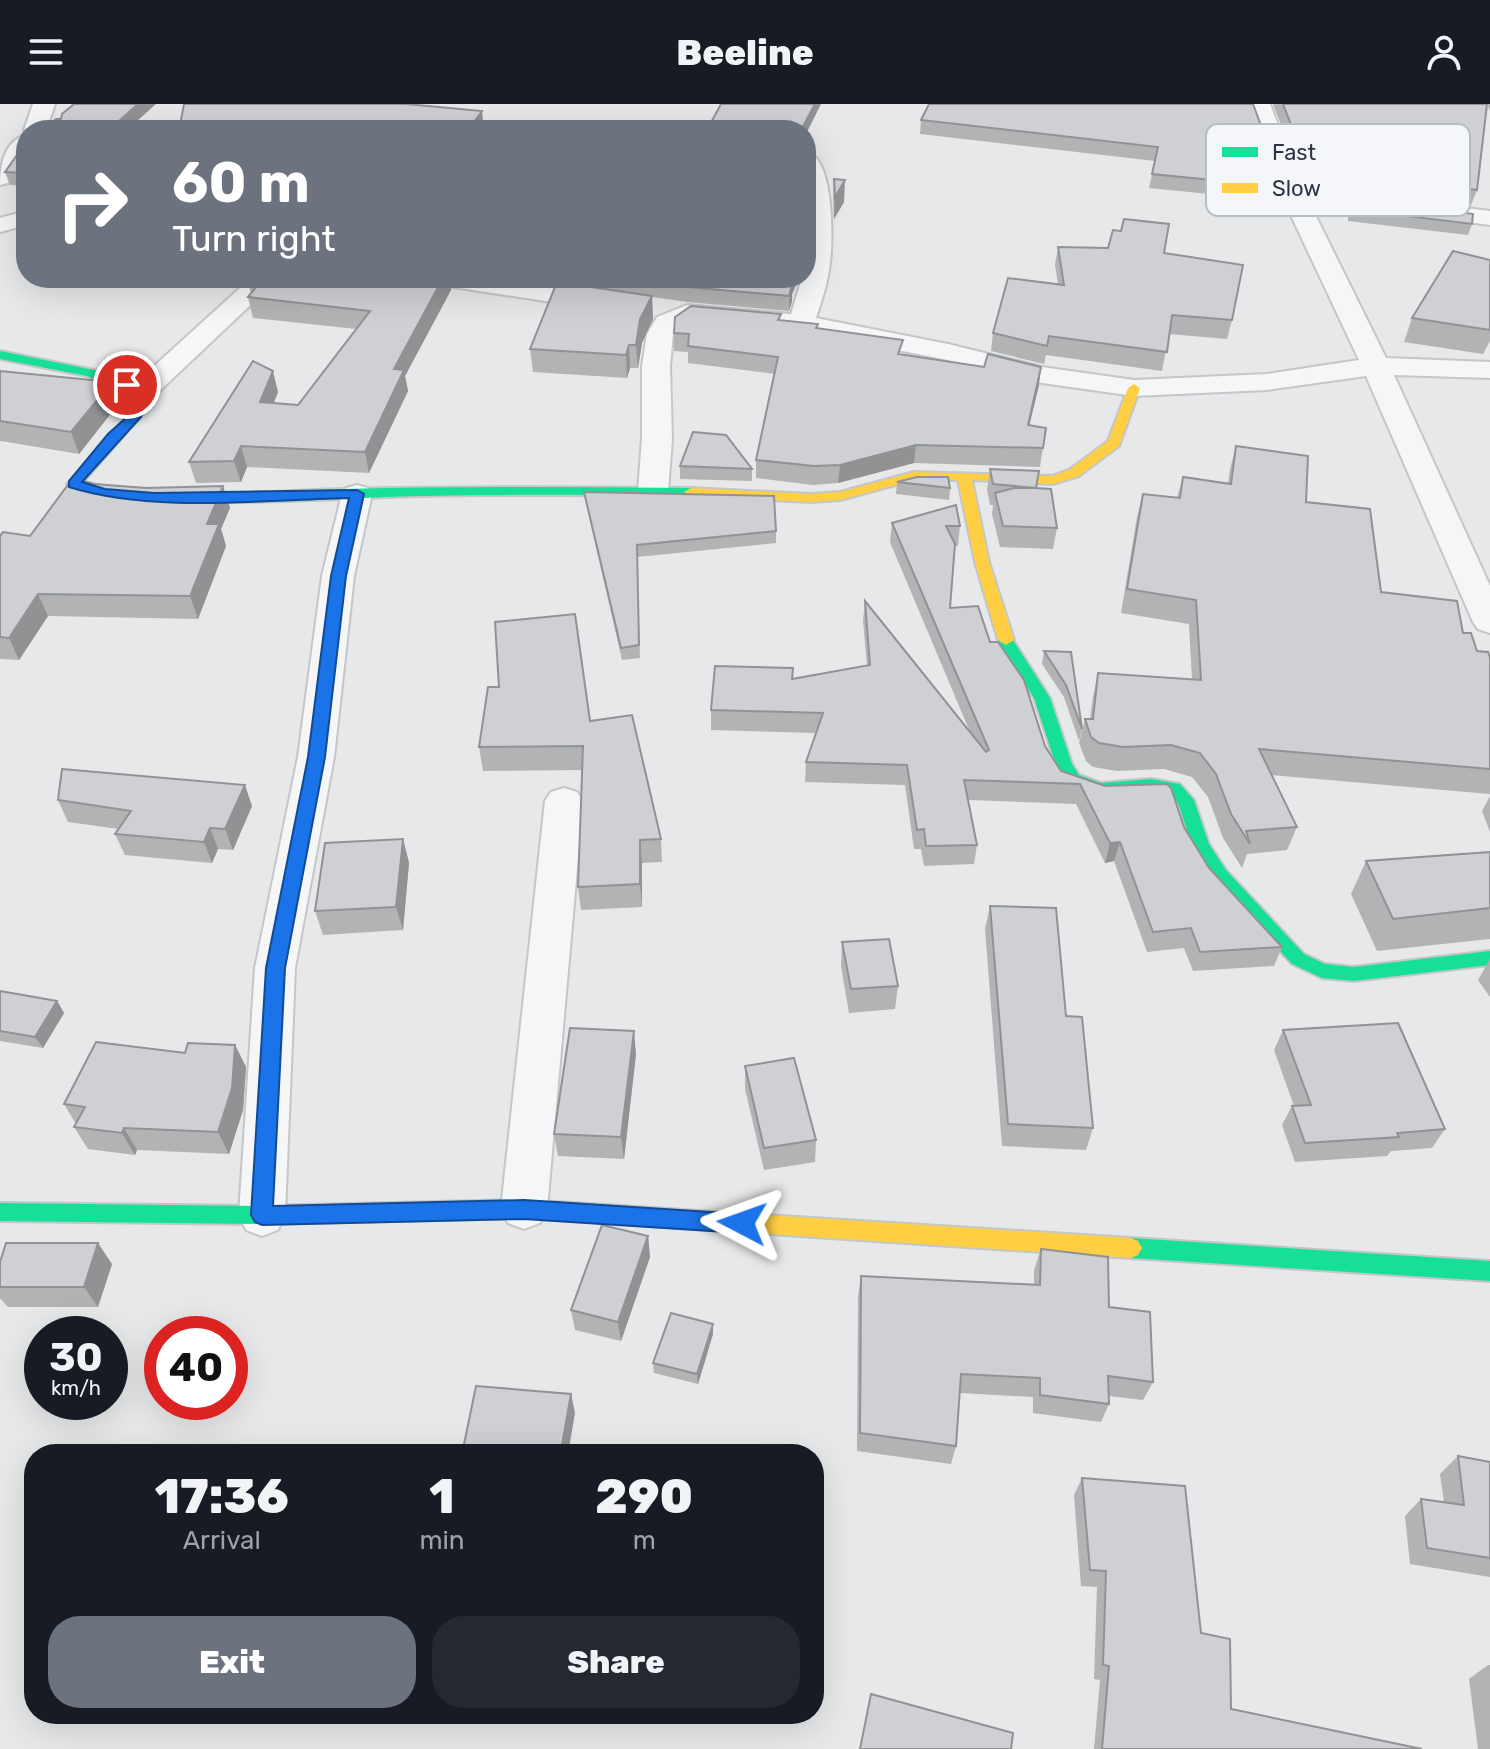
<!DOCTYPE html>
<html lang="en">
<head>
<meta charset="utf-8">
<style>
  :root { --surface:#171b24; --page:#242831; --text:#f1f3f6; --muted:#9ea1a6; --accent:#6c737f }
  body { margin:0; font-family:Rubik,sans-serif; background:var(--page); color:var(--text); height:100vh; display:flex; flex-direction:column; font-size:30px; white-space:nowrap }
  * { box-sizing:border-box; margin:0 }
  p { font-size:26px; color:var(--muted) }
  .icon { flex:none; width:44px; height:44px; fill:none; stroke:currentColor; stroke-width:2; stroke-linecap:round; stroke-linejoin:round }
  .map { position:relative; flex:1; overflow:hidden }
  .drawer { position:absolute; left:24px; top:1340px; width:800px; height:280px; display:flex; flex-direction:column; background:var(--surface); border-radius:32px; box-shadow:0 8px 32px #0002 }
  .drawer>* { flex:none }
  .top-card { position:absolute; left:16px; top:16px; width:800px; height:168px; border-radius:32px; box-shadow:0 8px 32px #0002; background:#6c737f; color:#fff; overflow:hidden }
  .speed { position:absolute; left:24px; top:1212px; display:flex; gap:16px; font-size:40px; font-weight:700; text-align:center }
  .speed>* { display:grid; place-content:center; width:104px; height:104px; border-radius:50%; background:var(--surface); box-shadow:0 8px 32px #0002; line-height:1 }
  .speed small { font-size:20px; font-weight:400 }
  .speed .limit { border:12px solid #d22; background:#fff; color:#111 }
  .pin { position:absolute; display:grid; place-items:center; width:68px; height:68px; color:#fff; margin:-34px; border:4px solid #fff; border-radius:50%; box-shadow:0 2px 8px #0007 }
  .me { position:absolute; width:88px; margin:-44px; rotate:274deg; stroke-linejoin:round; filter:drop-shadow(0 0 6px #0008) }
  .turn { display:flex; align-items:center; gap:28px; height:168px; padding:0 24px; font-size:36px }
  .turn .icon { width:104px; height:104px; stroke-width:2.5 }
  .turn b { display:block; font-size:56px; line-height:68px }
  .eta { display:flex; justify-content:space-evenly; align-items:center; height:136px; text-align:center }
  .eta b { font-size:48px; font-weight:800; line-height:56px }
  .primary-button { display:flex; gap:16px; margin-top:auto; padding:16px 24px }
  .primary-button a { flex:1; height:92px; border-radius:32px; background:var(--accent); color:#fff; font-size:32px; font-weight:800; line-height:92px; text-align:center }
  .primary-button a+a { background:var(--page); color:var(--text) }
  header { display:flex; justify-content:space-between; align-items:center; height:104px; padding:0 24px; background:var(--surface); font-size:36px; font-weight:800 }
  .map>svg:first-child { display:block }
  .lines { fill:none; stroke-linecap:round; stroke-linejoin:round }
  .street-casing { stroke:#c4c6c8; stroke-width:4 }
  .fast-casing { stroke:#c4c6c8; stroke-width:4 }
  .slow-casing { stroke:#c4c6c8; stroke-width:4 }
  .street { fill:#f5f6f7; fill-rule:evenodd }
  .fast { fill:#16e098; fill-rule:evenodd }
  .slow { fill:#ffcf43; fill-rule:evenodd }
  .wall { fill:#b1b3b5 }
  .shaded-wall { fill:#909294 }
  .building { fill:#ced0d3; stroke:#909294; stroke-width:2 }
  .route { fill:#1a73e8; stroke:#114b97; stroke-width:2 }
  .key { fill:#f4f6f9; stroke:#b8bcc3; stroke-width:2 }
  .key-label { font-size:22px; fill:#2b3445 }
</style>
</head>
<body>
<header><svg class="icon" aria-label="menu" viewBox="0 0 24 24"><path d="M4 6h16M4 12h16M4 18h16"/></svg>Beeline<svg class="icon" aria-label="person" viewBox="0 0 24 24"><circle cx="12" cy="8" r="4"/><path d="M4 21q1-7 8-7t8 7"/></svg></header>
<div class="map">
<svg width="1490" height="1645" viewBox="0 0 1490 1645">
  <rect width="100%" height="100%" fill="#e6e8ea"/>
  <g class="lines">
    <g class="street-casing">
      <g id="street">
        <polygon points="33,0 55,0 46,26 26,26 26,29 24,26"/>
        <path d="M1248 0H1270L1303 86 1386 254 1490 258V274L1394 271 1490 482V529L1478 525 1473 518 1366 272 1267 286 1134 292 1042 279 948 256 801 227 691 217 677 224 673 230 670 262 672 335 668 387 664 393 653 396 642 393 638 387 642 335V262L647 230 657 213 687 201 791 210 802 174H806V47C834 54 833 134 830 158 828 178 822 196 816 214L948 240 1042 263 1134 276 1267 270 1359 256 1279 86Z"/>
        <path d="M26 31V54L8 79 0 81C0 62 4 37 26 31Z"/>
        <polygon points="1418,98 1490,107 1490,121 1409,110 1406,105 1409,100"/>
        <polygon points="26,107 26,121 0,128 0,114"/>
        <polygon points="251,174 279,174 150,296 140,298 130,296 126,290 130,284"/>
        <polygon points="434,174 498,174 604,190 613,192 617,198 613,204 604,206 447,182 438,179"/>
        <polygon points="357,381 368,384 372,390 354,472 334,653 295,864 285,1111 278,1126 262,1132 246,1126 239,1111 255,864 298,653 322,472 342,390 346,384"/>
        <polygon points="564,684 577,688 583,697 547,1105 540,1119 524,1125 508,1119 501,1105 545,697 551,688"/>
      </g>
    </g>
    <g class="fast-casing">
      <g id="fast">
        <path d="M0 247 94 266 144 287 146 301 140 313 83 378C169 399 257 387 344 385 460 382 575 383 691 384L698 388 691 392C602 391 512 390 423 392 358 392 109 413 67 380L128 312 134 301V292L87 272 0 255Z"/>
        <polygon points="1006,531 1011,533 1050,594 1072,660 1079,671 1101,679 1151,675 1180,680 1194,696 1209,740 1226,766 1304,850 1325,860 1354,863 1490,847 1490,861 1354,877 1322,874 1292,860 1214,776 1192,741 1178,699 1169,689 1151,687 1100,691 1067,679 1056,661 1034,594 998,536"/>
        <polygon points="524,1096 606,1101 613,1103 616,1110 613,1117 606,1119 524,1114 262,1120 0,1117 0,1099 262,1102"/>
        <polygon points="1131,1134 1490,1157 1490,1177 1131,1154 1124,1151 1120,1144 1124,1137"/>
      </g>
    </g>
    <g class="slow-casing">
      <g id="slow">
        <polygon points="1134,280 1140,284 1119,342 1079,372 1053,380 972,376 989,458 1014,536 1006,541 998,536 975,458 958,376 914,376 840,396 810,398 691,392 684,388 691,384 810,390 840,388 914,368 1052,372 1069,366 1108,337 1128,284"/>
        <polygon points="606,1101 1131,1134 1138,1137 1142,1144 1138,1151 1131,1154 606,1119 599,1117 596,1110 599,1103"/>
      </g>
    </g>
    <use href="#street" class="street"/>
    <use href="#fast" class="fast"/>
    <use href="#slow" class="slow"/>
  </g>
  <g class="wall">
    <polygon points="929,0 1277,65 1273,79 1244,77 1240,93 1149,84 1155,57 920,30 921,16"/>
    <polygon points="1273,0 1490,0 1490,7 1487,0 1477,86 1471,101 1303,77"/>
    <polygon points="26,39 26,82 10,81 5,68"/>
    <polygon points="834,75 844,98 834,115 833,97"/>
    <polygon points="1316,87 1472,120 1468,131 1348,117 1348,112 1318,108 1313,99"/>
    <polygon points="1058,143 1164,149 1232,216 1227,235 1169,230 1162,267 1046,251 1044,260 991,247 993,229 1058,180 1055,161"/>
    <polygon points="1490,156 1490,237 1483,250 1404,238 1412,214"/>
    <polygon points="258,174 449,174 451,186 405,272 408,287 369,369 247,363 241,378 196,379 189,358 278,288 274,299 298,301 356,225 253,214 248,193 251,189 249,182"/>
    <polygon points="555,174 799,174 792,190 792,197 789,207 687,198 652,193 653,215 642,239 638,264 630,264 627,274 533,268 530,245 557,179"/>
    <polygon points="781,216 818,220 818,225 902,251 1039,281 1029,321 1046,324 1040,363 914,359 838,379 813,381 756,374 756,356 775,270 688,259 688,248 674,247 674,229"/>
    <polygon points="0,267 119,299 79,350 1,337 0,338"/>
    <polygon points="1236,342 1306,398 1381,488 1463,529 1477,547 1490,554 1490,690 1271,671 1297,723 1287,746 1247,750 1242,764 1223,734 1208,693 1192,673 1164,665 1117,667 1093,663 1086,657 1079,639 1085,615 1090,615 1093,593 1098,569 1192,575 1189,520 1121,509 1137,413 1143,390 1177,394 1183,373 1228,379 1230,365"/>
    <polygon points="680,362 752,365 752,377 680,375"/>
    <polygon points="990,365 1036,384 1057,424 1053,445 1000,443 992,410 993,401 990,401 987,386"/>
    <polygon points="897,378 950,384 949,396 896,390"/>
    <polygon points="94,380 146,384 223,382 230,404 221,425 226,442 198,515 48,512 19,556 0,555 0,432 30,432"/>
    <polygon points="584,388 776,427 776,439 637,453 640,554 622,556 586,400"/>
    <polygon points="892,419 960,422 958,442 955,442 950,504 990,538 1045,642 1061,667 1184,723 1209,764 1282,843 1274,862 1193,867 1184,844 1147,848 1114,757 1105,759 1076,700 968,696 977,741 974,760 924,762 921,745 914,745 905,681 805,678 806,658 816,629 711,626 711,606 792,575 867,562 863,517 865,497 970,628 890,438"/>
    <polygon points="1044,547 1071,548 1082,625 1079,637 1064,593 1042,560"/>
    <polygon points="590,617 661,735 662,758 642,759 642,803 581,806 578,783 582,666 483,667 479,643"/>
    <polygon points="1490,692 1490,728 1482,707"/>
    <polygon points="58,696 252,702 233,746 218,745 212,759 125,751 115,730 119,725 68,718"/>
    <polygon points="403,735 409,759 403,826 323,831 315,807"/>
    <polygon points="1490,748 1490,835 1377,847 1351,790 1366,757"/>
    <polygon points="990,802 1066,912 1093,1024 1086,1046 1002,1042 985,825"/>
    <polygon points="842,838 898,882 895,905 849,909 841,862"/>
    <polygon points="1490,855 1490,893 1478,876"/>
    <polygon points="0,887 57,897 64,909 43,944 0,937"/>
    <polygon points="1283,926 1445,1025 1432,1044 1391,1047 1387,1052 1295,1058 1282,1021 1292,1002 1294,1002 1274,946"/>
    <polygon points="235,941 246,963 243,1006 229,1050 137,1046 135,1051 88,1045 74,1023 76,1020 64,1000 185,949"/>
    <polygon points="636,950 624,1055 558,1052 554,1030"/>
    <polygon points="745,962 816,1036 815,1058 764,1066 745,985"/>
    <polygon points="648,1132 650,1153 621,1237 575,1226 571,1206"/>
    <polygon points="1041,1145 1109,1203 1153,1278 1143,1296 1109,1292 1109,1300 1101,1318 1033,1309 1033,1293 960,1289 956,1342 951,1360 857,1347 858,1192 861,1172 1034,1181 1034,1166"/>
    <polygon points="0,1158 112,1160 98,1203 8,1203 0,1194"/>
    <polygon points="713,1230 698,1280 654,1269 653,1259"/>
    <polygon points="1458,1352 1490,1358 1490,1473 1410,1460 1405,1412 1421,1395 1444,1398 1440,1370"/>
    <polygon points="1082,1374 1201,1529 1231,1605 1422,1645 1094,1645 1100,1576 1094,1575 1097,1483 1081,1482 1074,1391"/>
    <polygon points="1488,1561 1490,1561 1490,1645 1478,1645 1469,1575"/>
  </g>
  <g class="shaded-wall">
    <polygon points="138,0 156,0 127,26 109,26"/>
    <polygon points="815,0 821,0 806,30 806,26 801,26"/>
    <polygon points="482,7 484,26 468,26"/>
    <polygon points="845,76 844,98 834,115 835,93"/>
    <polygon points="443,174 449,174 451,186 405,272 408,287 369,369 365,348 394,265"/>
    <polygon points="793,174 799,174 792,190 792,197 789,207 790,182"/>
    <polygon points="652,192 653,215 642,239 638,264 636,241 640,215"/>
    <polygon points="629,241 630,264 627,274 626,251"/>
    <polygon points="1041,263 1039,281 1025,340 1028,321"/>
    <polygon points="273,267 278,288 265,319 260,298"/>
    <polygon points="112,278 119,299 79,350 71,328"/>
    <polygon points="916,341 914,359 838,379 840,361"/>
    <polygon points="241,342 247,363 241,378 234,357"/>
    <polygon points="223,382 230,404 221,425 226,442 198,515 190,492 207,420"/>
    <polygon points="38,490 48,512 19,556 9,534"/>
    <polygon points="245,681 252,702 233,746 225,725"/>
    <polygon points="210,724 218,745 212,759 204,738"/>
    <polygon points="403,735 409,759 403,826 396,803"/>
    <polygon points="640,736 642,759 642,803 640,780"/>
    <polygon points="1120,738 1114,757 1105,759 1110,739"/>
    <polygon points="57,897 64,909 43,944 35,933"/>
    <polygon points="634,927 636,950 624,1055 621,1033"/>
    <polygon points="235,941 246,963 243,1006 229,1050 218,1028"/>
    <polygon points="124,1024 137,1046 135,1051 122,1029"/>
    <polygon points="648,1132 650,1153 621,1237 618,1218"/>
    <polygon points="98,1139 112,1160 98,1203 84,1183"/>
    <polygon points="713,1220 713,1230 698,1280 697,1270"/>
    <polygon points="571,1290 575,1309 568,1350 562,1341"/>
  </g>
  <g class="building">
    <polygon points="74,0 138,0 109,26 42,26 56,15 61,15 62,10"/>
    <polygon points="184,0 406,0 482,7 468,26 179,26"/>
    <polygon points="721,0 815,0 801,26 707,26"/>
    <polygon points="929,0 1253,0 1277,65 1245,62 1243,79 1152,70 1158,43 921,16"/>
    <polygon points="1283,0 1487,0 1477,86 1307,62"/>
    <polygon points="26,39 26,69 5,68 24,41"/>
    <polygon points="834,75 845,76 835,93"/>
    <polygon points="1316,87 1473,110 1472,120 1351,105 1351,100 1321,97"/>
    <polygon points="1124,115 1169,120 1164,149 1243,161 1232,216 1172,211 1167,248 1049,232 1047,242 993,229 1008,174 1064,181 1058,143 1108,144 1113,126 1121,127"/>
    <polygon points="1453,147 1490,156 1490,226 1412,214"/>
    <polygon points="258,174 443,174 394,265 404,266 365,348 241,342 234,357 189,358 253,257 273,267 260,298 298,301 370,207 248,193 256,183 249,182"/>
    <polygon points="623,174 793,174 790,182 792,182 789,192 687,183"/>
    <polygon points="557,178 652,192 640,215 636,241 629,241 626,251 530,245"/>
    <polygon points="691,202 781,210 778,216 818,220 816,224 903,236 898,250 984,263 988,250 1041,263 1028,321 1046,324 1043,344 916,341 840,361 814,362 756,356 778,253 688,242 689,230 674,229 675,213"/>
    <polygon points="0,267 112,278 71,328 0,317"/>
    <polygon points="693,328 726,331 752,365 680,362"/>
    <polygon points="1236,342 1308,352 1306,398 1370,405 1381,488 1457,497 1463,529 1471,529 1477,547 1488,548 1490,554 1490,665 1259,645 1297,723 1246,727 1250,740 1231,710 1216,670 1200,649 1171,641 1123,643 1099,639 1091,633 1085,615 1093,615 1098,569 1201,576 1196,496 1127,485 1143,390 1180,394 1183,373 1231,380"/>
    <polygon points="990,365 1039,367 1036,384 1051,385 1057,424 1003,422 995,389 1014,384 1036,384 993,380"/>
    <polygon points="917,373 948,373 950,384 897,378"/>
    <polygon points="73,374 94,380 146,384 223,382 207,420 219,420 190,492 38,490 9,534 0,533 0,432 3,428 30,432"/>
    <polygon points="584,388 774,392 776,427 637,441 639,541 621,544"/>
    <polygon points="956,401 960,422 946,422 955,440 950,504 978,502 990,538 998,538 1024,576 1045,642 1061,667 1105,682 1167,680 1171,684 1184,723 1209,764 1282,843 1200,848 1191,824 1153,828 1120,738 1110,739 1080,680 964,676 977,741 926,742 924,725 917,726 907,661 806,658 823,609 711,606 715,562 793,564 792,575 870,561 865,497 986,648 989,646 892,419"/>
    <polygon points="575,510 590,617 632,611 661,735 640,736 640,780 578,783 583,642 479,643 488,583 499,583 495,518"/>
    <polygon points="1044,547 1071,548 1082,625 1066,581"/>
    <polygon points="62,665 245,681 225,725 210,724 204,738 115,730 131,707 58,696"/>
    <polygon points="403,735 396,803 315,807 325,739"/>
    <polygon points="1490,748 1490,804 1393,815 1366,757"/>
    <polygon points="990,802 1056,804 1066,912 1082,913 1093,1024 1008,1020"/>
    <polygon points="889,835 898,882 851,885 842,838"/>
    <polygon points="0,887 57,897 35,933 0,927"/>
    <polygon points="1398,919 1445,1025 1397,1029 1399,1033 1305,1039 1292,1002 1311,1001 1283,926"/>
    <polygon points="570,924 634,927 621,1033 554,1030"/>
    <polygon points="96,938 185,949 188,939 235,941 232,984 218,1028 124,1024 122,1029 74,1023 85,1003 64,1000"/>
    <polygon points="794,954 816,1036 764,1044 745,962"/>
    <polygon points="602,1121 648,1132 618,1218 571,1206"/>
    <polygon points="6,1139 98,1139 84,1183 0,1183 0,1158"/>
    <polygon points="1041,1145 1108,1153 1109,1203 1150,1208 1153,1278 1108,1272 1109,1300 1040,1291 1040,1274 961,1270 956,1342 860,1329 861,1172 1040,1181"/>
    <polygon points="671,1209 713,1220 697,1270 653,1259"/>
    <polygon points="476,1282 571,1290 562,1341 631,1350 462,1350"/>
    <polygon points="1458,1352 1490,1358 1490,1454 1427,1444 1421,1395 1464,1401"/>
    <polygon points="1082,1374 1185,1382 1201,1529 1230,1535 1231,1605 1422,1645 1102,1645 1109,1562 1103,1561 1106,1467 1090,1466"/>
    <polygon points="871,1590 1013,1629 1011,1645 860,1645"/>
  </g>
  <path class="route" d="M127 277 145 287 146 301 141 313 82 378 105 385 154 389 357 386 364 390 346 472 325 653 285 864 273 1102 524 1096 742 1110 749 1113 753 1119 749 1126 742 1129 524 1115 262 1121 255 1118 251 1111 266 864 308 653 331 472 349 394C261 396 152 409 69 383V377L108 330 129 311 134 291 120 281Z"/>
  <rect x="1206" y="20" width="264" height="92" rx="12" class="key"/>
  <rect x="1222" y="43" width="36" height="10" fill="#16e098"/>
  <rect x="1222" y="79" width="36" height="10" fill="#ffcf43"/>
  <g class="key-label">
    <text x="1272" y="56">Fast</text>
    <text x="1272" y="92">Slow</text>
  </g>
</svg>
<div class="speed"><div>30<small>km/h</small></div><div class="limit">40</div></div>
<div class="pin" style="left:127px;top:281px;background:#d93025"><svg class="icon" aria-label="arrive" viewBox="0 0 24 24"><path d="M6 21V4h12l-3 4 3 4H6"/></svg></div>
<svg class="me" style="left:742px;top:1119px" viewBox="-20 -20 40 40"><path d="M0-17L14 15 0 8-14 15z" fill="#1a73e8" stroke="#fff" stroke-width="4"/></svg>
<div class="top-card">
<div class="turn"><svg class="icon" aria-label="right" viewBox="0 0 24 24"><path d="M7 20v-9h11M14 6l5 5-5 5"/></svg><div><b>60 m</b>Turn right</div></div>
</div>
<section class="drawer">
<div class="eta">
<div><b>17:36</b><p>Arrival</p></div>
<div><b>1</b><p>min</p></div>
<div><b>290</b><p>m</p></div>
</div>
<div class="primary-button"><a>Exit</a><a>Share</a></div>
</section>
</div>
</body>
</html>
